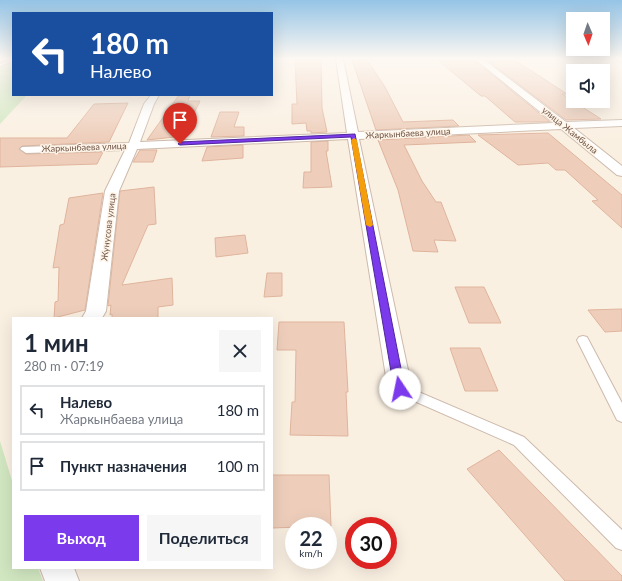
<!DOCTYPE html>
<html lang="ru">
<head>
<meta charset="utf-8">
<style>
  :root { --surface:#fff; --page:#f6f6f7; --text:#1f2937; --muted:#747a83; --line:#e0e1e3; --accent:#7c3aed }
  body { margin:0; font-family:Lato,sans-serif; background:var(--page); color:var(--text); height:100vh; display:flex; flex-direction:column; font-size:15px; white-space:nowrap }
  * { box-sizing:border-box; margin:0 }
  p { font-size:13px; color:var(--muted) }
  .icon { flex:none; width:22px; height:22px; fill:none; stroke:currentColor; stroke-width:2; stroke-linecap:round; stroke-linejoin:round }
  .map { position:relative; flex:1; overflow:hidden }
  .sheet { position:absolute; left:12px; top:317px; width:261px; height:252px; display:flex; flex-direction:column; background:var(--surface); border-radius:0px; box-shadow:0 4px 16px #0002 }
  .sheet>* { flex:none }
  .guide { position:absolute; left:12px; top:12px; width:261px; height:84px; border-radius:0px; box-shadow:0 4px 16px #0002; background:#1a4fa0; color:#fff; overflow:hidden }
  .needle { width:26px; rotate:178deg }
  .buttons { position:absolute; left:566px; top:12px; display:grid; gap:8px }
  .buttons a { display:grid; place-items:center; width:44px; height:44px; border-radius:0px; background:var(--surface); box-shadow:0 4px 16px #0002; font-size:20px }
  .speed { position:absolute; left:285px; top:517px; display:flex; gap:8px; font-size:20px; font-weight:700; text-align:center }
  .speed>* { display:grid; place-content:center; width:52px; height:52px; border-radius:50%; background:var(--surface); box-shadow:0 4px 16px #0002; line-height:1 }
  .speed small { font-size:10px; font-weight:400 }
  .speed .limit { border:6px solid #d22; background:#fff; color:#111 }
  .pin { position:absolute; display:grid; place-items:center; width:34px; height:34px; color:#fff; margin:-41px -17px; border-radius:50% 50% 50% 0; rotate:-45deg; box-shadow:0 0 4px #0007 }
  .pin .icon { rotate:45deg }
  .me { position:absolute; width:44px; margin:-22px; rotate:349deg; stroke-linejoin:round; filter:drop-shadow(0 0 3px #0008) }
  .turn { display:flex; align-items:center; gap:14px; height:84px; padding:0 12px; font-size:18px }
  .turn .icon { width:52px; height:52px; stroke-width:2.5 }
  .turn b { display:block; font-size:28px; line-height:34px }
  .round { display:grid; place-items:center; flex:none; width:42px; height:42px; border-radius:0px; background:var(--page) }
  .head { display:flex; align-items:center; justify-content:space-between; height:68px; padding:0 12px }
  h1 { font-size:24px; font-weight:700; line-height:30px }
  .action { display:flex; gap:8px; margin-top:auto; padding:8px 12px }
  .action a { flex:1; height:46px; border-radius:0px; background:var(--accent); color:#fff; font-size:16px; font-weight:700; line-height:46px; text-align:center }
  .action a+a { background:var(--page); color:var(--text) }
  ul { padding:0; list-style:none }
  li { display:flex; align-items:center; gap:12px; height:50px; margin:0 8px 6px; padding:0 4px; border:2px solid var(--line); border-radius:0px }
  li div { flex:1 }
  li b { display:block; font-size:15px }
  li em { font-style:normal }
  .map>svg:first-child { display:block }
  .green { fill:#d1e7c1 }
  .building { fill:#eecebb; stroke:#e0b49c }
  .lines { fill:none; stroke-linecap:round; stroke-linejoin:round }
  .lane-casing { stroke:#cdbaac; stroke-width:2 }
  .street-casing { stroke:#cdbaac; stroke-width:2 }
  .lane { fill:#fff; fill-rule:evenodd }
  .street { fill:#fff; fill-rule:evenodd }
  .route { fill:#7c3aed; stroke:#51269a }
  .slow { fill:#f59e0b }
  .labels { text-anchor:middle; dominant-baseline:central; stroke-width:3; stroke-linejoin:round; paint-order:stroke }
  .far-street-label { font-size:9px; fill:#70574a; stroke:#fef4e7 }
</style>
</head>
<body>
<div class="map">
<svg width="622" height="581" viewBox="0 0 622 581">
  <rect width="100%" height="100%" fill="#faf0e2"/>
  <g class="green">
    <polygon points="0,59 13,59 13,95 27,95 0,124"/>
    <polygon points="0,441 13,484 13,568 38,568 43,581 0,581"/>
  </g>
  <g class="building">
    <polygon points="295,59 321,59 322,108 327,132 311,133 311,131 307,131 306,123 292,124 292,104 297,104"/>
    <polygon points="352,60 367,60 385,87 403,122 453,120 459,126 376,130"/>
    <polygon points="439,61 475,61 550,122 515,122 485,96 481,96"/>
    <polygon points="488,61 516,61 567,94 562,94 601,119 566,120"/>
    <polygon points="179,95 190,95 188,101 200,101 192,117 182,117 174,137 147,140"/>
    <polygon points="128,103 109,142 22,146 19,149 26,154 103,152 97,164 0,167 0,138 67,138 94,104"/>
    <polygon points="220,112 239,112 234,127 244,127 244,136 211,137"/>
    <polygon points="548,133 622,195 622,228 592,201 598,200 565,170 556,170 548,163 518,165 478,135"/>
    <polygon points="469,135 476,142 404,145 422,181 436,202 441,202 456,241 434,240 438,252 413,251 398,190 378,140"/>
    <polygon points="328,141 328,151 326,151 332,187 303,188 304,172 311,172 311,142"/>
    <polygon points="243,145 243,158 202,161 207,147"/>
    <polygon points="140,150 157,150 153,162 133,162"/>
    <polygon points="154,187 156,224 148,225 122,285 172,278 173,305 158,307 158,318 112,318 112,314 110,315 111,305 108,306 120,191"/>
    <polygon points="103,193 85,310 54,318 55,302 58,301 59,267 53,268 60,225 64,224 69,198"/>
    <polygon points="245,235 248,253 216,257 215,238"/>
    <polygon points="267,273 282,273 282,296 264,297"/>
    <polygon points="455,287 484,287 501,323 469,323"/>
    <polygon points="622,309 622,331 605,332 588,310"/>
    <polygon points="279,322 344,322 348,392 346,392 348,436 290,435 292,402 295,402 296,350 277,350"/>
    <polygon points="450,348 480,348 498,391 465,391"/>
    <polygon points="499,450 622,576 622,581 565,581 467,469"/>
    <polygon points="272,475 329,475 331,526 272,528"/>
  </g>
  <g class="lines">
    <g class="lane-casing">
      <g id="lane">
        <polygon points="13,59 13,61 0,66 0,64"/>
        <polygon points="583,336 587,337 622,403 622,422 617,420 577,340 579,337"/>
        <polygon points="400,384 524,437 622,530 622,550 616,548 514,445 396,393 394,389 396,385"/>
      </g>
    </g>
    <g class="street-casing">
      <g id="street">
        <polygon points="336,59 343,59 358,132 554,123 475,59 483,59 566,122 622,120 622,126 574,128 622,166 622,176 617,175 561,129 359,139 412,389 409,396 400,399 391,396 388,389 348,139 137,149 119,191 106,311 102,318 82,318 86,311 105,191 125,150 26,153 20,149 22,147 129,143 144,104 151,95 159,95 154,104 140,142 347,133"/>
        <polygon points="617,59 622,59 622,62 618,60"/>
        <polygon points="40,568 74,568 79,581 45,581"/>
      </g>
    </g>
    <use href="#lane" class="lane"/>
    <use href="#street" class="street"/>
  </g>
  <linearGradient id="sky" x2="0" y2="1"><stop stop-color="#95c4e6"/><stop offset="0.42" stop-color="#fdf8f2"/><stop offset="1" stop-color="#fdf8f2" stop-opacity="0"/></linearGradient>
  <rect width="622" height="140" fill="url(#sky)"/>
  <polygon class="route" points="355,134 405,389 404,393 396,393 394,389 351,137 180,145 178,144 180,142"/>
  <polygon class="slow" points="354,138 357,140 373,225 370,227 366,225 351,140"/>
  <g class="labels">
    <g class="far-street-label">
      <text transform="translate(570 130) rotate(39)">улица Жамбыла</text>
      <text transform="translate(408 133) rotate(-3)">Жаркынбаева улица</text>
      <text transform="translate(84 147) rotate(-2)">Жаркынбаева улица</text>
      <text transform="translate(108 227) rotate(-83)">Жунусова улица</text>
    </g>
  </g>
</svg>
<div class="buttons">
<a><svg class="needle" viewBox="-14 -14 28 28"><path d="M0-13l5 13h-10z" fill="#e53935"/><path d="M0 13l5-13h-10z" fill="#747a83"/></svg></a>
<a><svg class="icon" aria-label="sound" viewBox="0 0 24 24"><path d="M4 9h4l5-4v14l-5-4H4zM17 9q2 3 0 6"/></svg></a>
</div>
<div class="speed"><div>22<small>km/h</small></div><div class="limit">30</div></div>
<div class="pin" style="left:180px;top:144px;background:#d93025"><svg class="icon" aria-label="arrive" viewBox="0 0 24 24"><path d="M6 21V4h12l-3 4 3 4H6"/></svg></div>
<svg class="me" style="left:400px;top:389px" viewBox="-20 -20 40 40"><circle r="19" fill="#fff"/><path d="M0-13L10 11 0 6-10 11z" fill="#7c3aed"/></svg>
<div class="guide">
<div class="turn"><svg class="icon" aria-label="left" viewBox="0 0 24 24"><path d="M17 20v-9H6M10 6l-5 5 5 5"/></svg><div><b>180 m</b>Налево</div></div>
</div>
<section class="sheet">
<div class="head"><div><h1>1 мин</h1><p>280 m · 07:19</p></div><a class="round"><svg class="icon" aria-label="close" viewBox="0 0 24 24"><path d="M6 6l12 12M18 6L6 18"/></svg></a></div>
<ul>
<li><svg class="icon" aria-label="left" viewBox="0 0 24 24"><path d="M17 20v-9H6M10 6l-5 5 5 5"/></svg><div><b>Налево</b><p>Жаркынбаева улица</p></div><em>180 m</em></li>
<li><svg class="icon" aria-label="arrive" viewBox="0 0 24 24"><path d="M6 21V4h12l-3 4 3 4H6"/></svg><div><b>Пункт назначения</b></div><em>100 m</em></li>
</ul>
<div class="action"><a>Выход</a><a>Поделиться</a></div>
</section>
</div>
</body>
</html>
